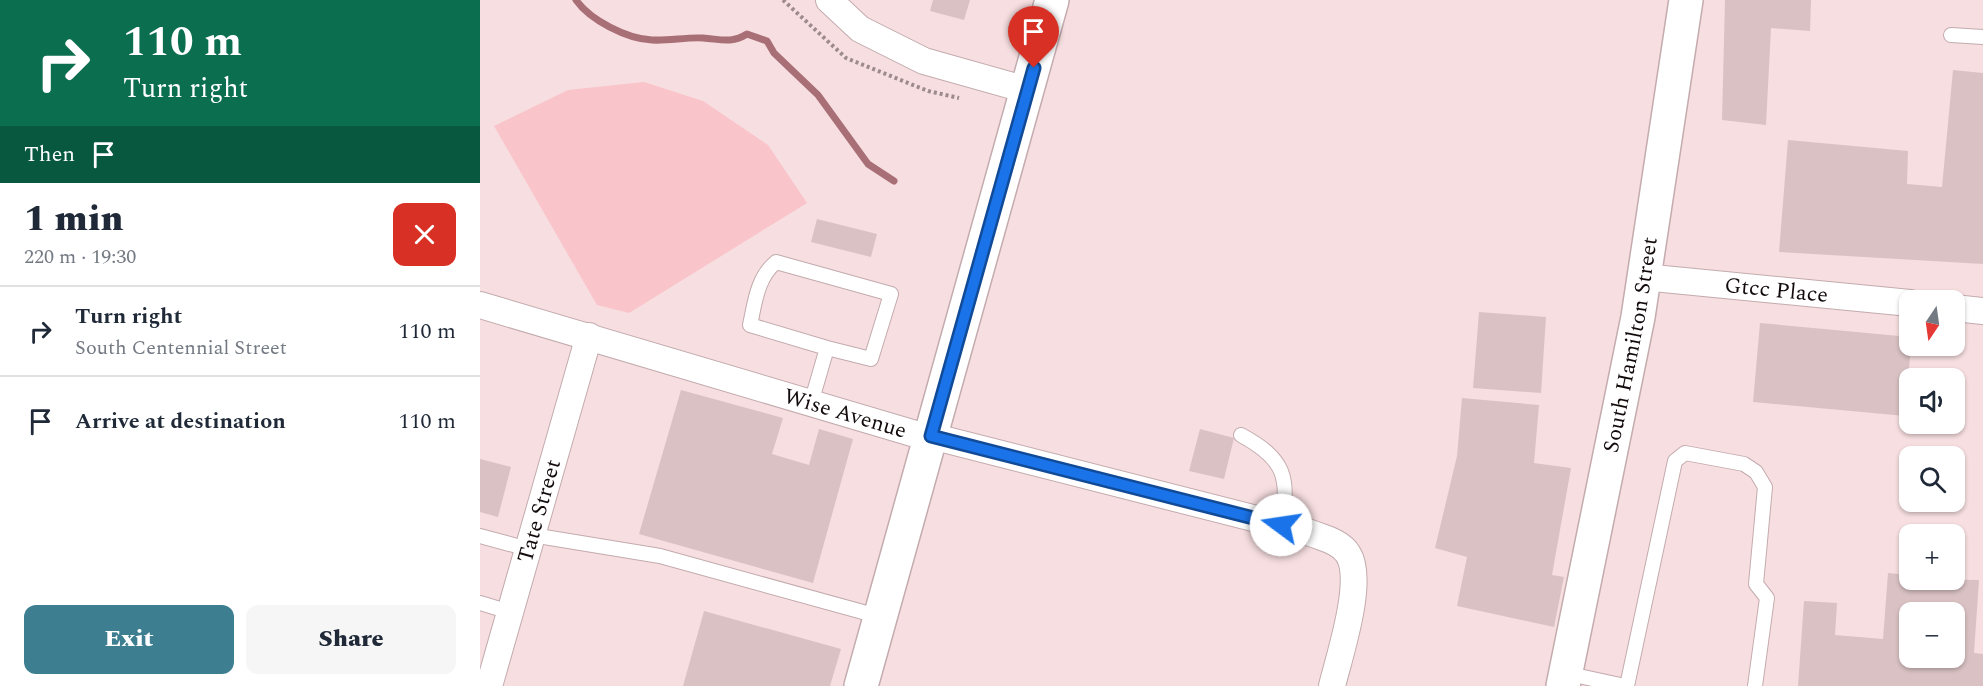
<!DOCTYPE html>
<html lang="en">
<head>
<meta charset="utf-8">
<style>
  :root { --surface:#fff; --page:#f6f6f7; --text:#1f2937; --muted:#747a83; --line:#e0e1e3; --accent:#3e7e91 }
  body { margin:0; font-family:Spectral,serif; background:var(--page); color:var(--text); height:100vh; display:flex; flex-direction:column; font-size:22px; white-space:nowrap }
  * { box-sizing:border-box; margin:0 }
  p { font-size:20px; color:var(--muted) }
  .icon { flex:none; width:33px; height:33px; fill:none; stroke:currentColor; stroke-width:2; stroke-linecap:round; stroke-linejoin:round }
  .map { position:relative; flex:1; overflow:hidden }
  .sheet { display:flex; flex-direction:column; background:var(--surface); width:480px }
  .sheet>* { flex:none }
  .guide { background:#0b6e4f; color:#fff; overflow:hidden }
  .needle { width:39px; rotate:193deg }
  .controls { position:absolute; left:1419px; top:290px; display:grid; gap:12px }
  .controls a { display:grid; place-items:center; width:66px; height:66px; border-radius:12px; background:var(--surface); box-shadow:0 2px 4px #0004; font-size:30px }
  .pin { position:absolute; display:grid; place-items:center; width:51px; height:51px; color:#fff; margin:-62px -26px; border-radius:50% 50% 50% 0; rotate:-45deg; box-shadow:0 0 6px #0007 }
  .pin .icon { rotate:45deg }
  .me { position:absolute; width:66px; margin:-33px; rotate:284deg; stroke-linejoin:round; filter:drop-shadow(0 0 4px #0008) }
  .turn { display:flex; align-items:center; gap:21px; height:126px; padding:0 24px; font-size:27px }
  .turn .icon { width:78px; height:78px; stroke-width:2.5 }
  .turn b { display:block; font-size:42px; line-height:51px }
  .then { display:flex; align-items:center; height:57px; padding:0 24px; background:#0003; gap:12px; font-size:22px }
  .round { display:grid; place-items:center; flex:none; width:63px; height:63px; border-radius:12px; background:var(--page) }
  .headline { display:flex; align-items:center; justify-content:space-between; height:102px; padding:0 24px }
  h1 { font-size:36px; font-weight:800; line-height:45px }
  .cta { display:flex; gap:12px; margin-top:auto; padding:12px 24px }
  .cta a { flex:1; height:69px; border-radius:12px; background:var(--accent); color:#fff; font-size:24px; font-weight:800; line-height:69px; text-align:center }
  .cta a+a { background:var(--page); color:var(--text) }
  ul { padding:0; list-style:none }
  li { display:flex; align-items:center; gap:18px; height:90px; padding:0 24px; border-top:2px solid var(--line) }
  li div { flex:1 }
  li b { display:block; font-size:22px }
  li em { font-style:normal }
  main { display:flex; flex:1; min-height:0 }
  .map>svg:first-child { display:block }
  .green { fill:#f9c4ca }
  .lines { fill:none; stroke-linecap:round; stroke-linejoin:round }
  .stream { stroke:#a86f77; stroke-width:7 }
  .building { fill:#dac2c4; fill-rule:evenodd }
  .service-casing { stroke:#c3abae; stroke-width:16 }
  .minor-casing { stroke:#c3abae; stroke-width:28 }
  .tertiary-casing { stroke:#c3abae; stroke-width:36 }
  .path { stroke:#9d8a8c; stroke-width:4; stroke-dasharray:3 3; stroke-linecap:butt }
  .service { stroke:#fff; stroke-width:14 }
  .minor { stroke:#fff; stroke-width:26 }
  .tertiary { stroke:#fff; stroke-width:33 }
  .route-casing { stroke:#114b97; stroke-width:15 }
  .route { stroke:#1a73e8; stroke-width:10 }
  .labels { text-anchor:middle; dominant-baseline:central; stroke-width:4.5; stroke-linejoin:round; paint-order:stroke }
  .street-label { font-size:22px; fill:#120a0b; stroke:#fff }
</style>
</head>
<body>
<main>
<section class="sheet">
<div class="guide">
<div class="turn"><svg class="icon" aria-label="right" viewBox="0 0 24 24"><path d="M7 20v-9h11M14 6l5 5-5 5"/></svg><div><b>110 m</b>Turn right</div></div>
<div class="then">Then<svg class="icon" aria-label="arrive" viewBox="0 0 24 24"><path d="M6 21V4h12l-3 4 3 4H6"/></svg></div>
</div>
<div class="headline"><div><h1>1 min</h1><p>220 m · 19:30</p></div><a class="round" style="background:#d93025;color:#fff"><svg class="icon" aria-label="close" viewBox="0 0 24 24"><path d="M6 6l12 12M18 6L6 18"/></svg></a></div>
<ul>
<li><svg class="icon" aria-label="right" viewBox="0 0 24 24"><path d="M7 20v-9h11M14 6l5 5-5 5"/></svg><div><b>Turn right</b><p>South Centennial Street</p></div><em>110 m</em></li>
<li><svg class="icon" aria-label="arrive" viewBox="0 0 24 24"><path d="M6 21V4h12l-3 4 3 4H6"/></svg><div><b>Arrive at destination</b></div><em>110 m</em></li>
</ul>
<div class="cta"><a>Exit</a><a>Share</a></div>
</section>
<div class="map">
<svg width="1503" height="686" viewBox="0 0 1503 686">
  <rect width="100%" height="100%" fill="#f7dee0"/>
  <polygon class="green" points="164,82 223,101 288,145 327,203 149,313 117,305 14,126 88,90"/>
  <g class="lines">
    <path class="stream" d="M96 0C110 20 147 39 172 40 189 41 206 37 223 38 240 39 251 44 267 34L287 41 294 53 338 95 388 164 414 181"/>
  </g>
  <g class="building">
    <polygon points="453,0 490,0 484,20 450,11"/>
    <polygon points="1245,0 1331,0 1330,31 1291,28 1286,125 1242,120"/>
    <polygon points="1473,70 1503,73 1503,264 1299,252 1308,140 1428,151 1427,184 1462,187"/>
    <polygon points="337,219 397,234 391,257 331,242"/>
    <polygon points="999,312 1066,317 1061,393 993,388"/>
    <polygon points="1280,323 1430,337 1431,345 1425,416 1273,402"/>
    <polygon points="201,390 303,418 292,454 329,465 339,429 373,439 333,583 159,534"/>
    <polygon points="982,398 1059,405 1054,463 1091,468 1072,575 1084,577 1074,627 977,606 987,557 955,548 977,456"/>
    <polygon points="720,429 754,438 744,479 709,471"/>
    <polygon points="0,459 31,467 18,517 0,512"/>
    <path d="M1408 573 1430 575V579L1499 580 1494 653 1503 654V686H1318L1324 601 1357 603 1355 635 1403 639ZM1430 612H1474V657H1430Z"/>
    <polygon points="224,611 361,649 350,686 203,686"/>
  </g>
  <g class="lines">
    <g class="service-casing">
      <g id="service">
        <polyline points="1471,35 1503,37"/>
        <path d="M331 403 347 348 391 359 411 294 296 262C277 278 275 302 270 325L347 348"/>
        <path d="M761 435C805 459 810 477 801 525"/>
        <polyline points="52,535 180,556 401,617"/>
        <polyline points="0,536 48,549"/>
        <polyline points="0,603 30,612"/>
        <polyline points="1085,673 1145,686"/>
        <polyline points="1147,686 1195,461 1205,453 1264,464 1276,472 1285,487 1276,584 1287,598 1275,686"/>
      </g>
    </g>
    <g class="minor-casing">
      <g id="minor">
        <polyline points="349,0 380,29 444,61 547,90"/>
        <path id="s1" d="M1163 277 1430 303"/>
        <path id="s2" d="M0 305 432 433 451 436 828 532C842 538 860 541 868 554 885 580 859 657 852 686"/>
        <polyline points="1474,308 1503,311"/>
        <path id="s3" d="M9 686 109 336"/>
      </g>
    </g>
    <g class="tertiary-casing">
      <g id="tertiary">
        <polyline points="381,686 572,0"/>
        <path id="s4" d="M1083 686 1158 317 1206 0"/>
      </g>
    </g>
    <polyline class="path" points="303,0 366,58 448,91 479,98"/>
    <use href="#service" class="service"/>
    <use href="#minor" class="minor"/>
    <use href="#tertiary" class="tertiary"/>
  </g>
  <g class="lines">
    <g class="route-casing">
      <polyline id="route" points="554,68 451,436 801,525"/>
    </g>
    <use href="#route" class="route"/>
  </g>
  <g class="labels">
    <g class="street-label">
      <text stroke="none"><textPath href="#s1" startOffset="134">Gtcc Place</textPath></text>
      <text stroke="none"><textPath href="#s4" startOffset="348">South Hamilton Street</textPath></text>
      <text stroke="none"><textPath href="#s2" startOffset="381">Wise Avenue</textPath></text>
      <text stroke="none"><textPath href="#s3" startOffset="182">Tate Street</textPath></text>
    </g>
  </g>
</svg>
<div class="controls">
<a><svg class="needle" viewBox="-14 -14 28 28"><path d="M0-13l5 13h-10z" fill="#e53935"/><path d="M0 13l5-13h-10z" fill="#747a83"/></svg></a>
<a><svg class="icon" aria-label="sound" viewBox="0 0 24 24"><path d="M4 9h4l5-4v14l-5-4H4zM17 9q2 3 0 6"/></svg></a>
<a><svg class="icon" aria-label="search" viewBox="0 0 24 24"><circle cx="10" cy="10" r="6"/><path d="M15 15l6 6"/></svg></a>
<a>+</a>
<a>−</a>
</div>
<div class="pin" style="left:554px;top:68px;background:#d93025"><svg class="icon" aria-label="arrive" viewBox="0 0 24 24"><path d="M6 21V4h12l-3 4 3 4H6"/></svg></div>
<svg class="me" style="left:801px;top:525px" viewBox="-20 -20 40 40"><circle r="19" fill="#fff"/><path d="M0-13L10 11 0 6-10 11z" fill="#1a73e8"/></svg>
</div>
</main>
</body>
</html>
